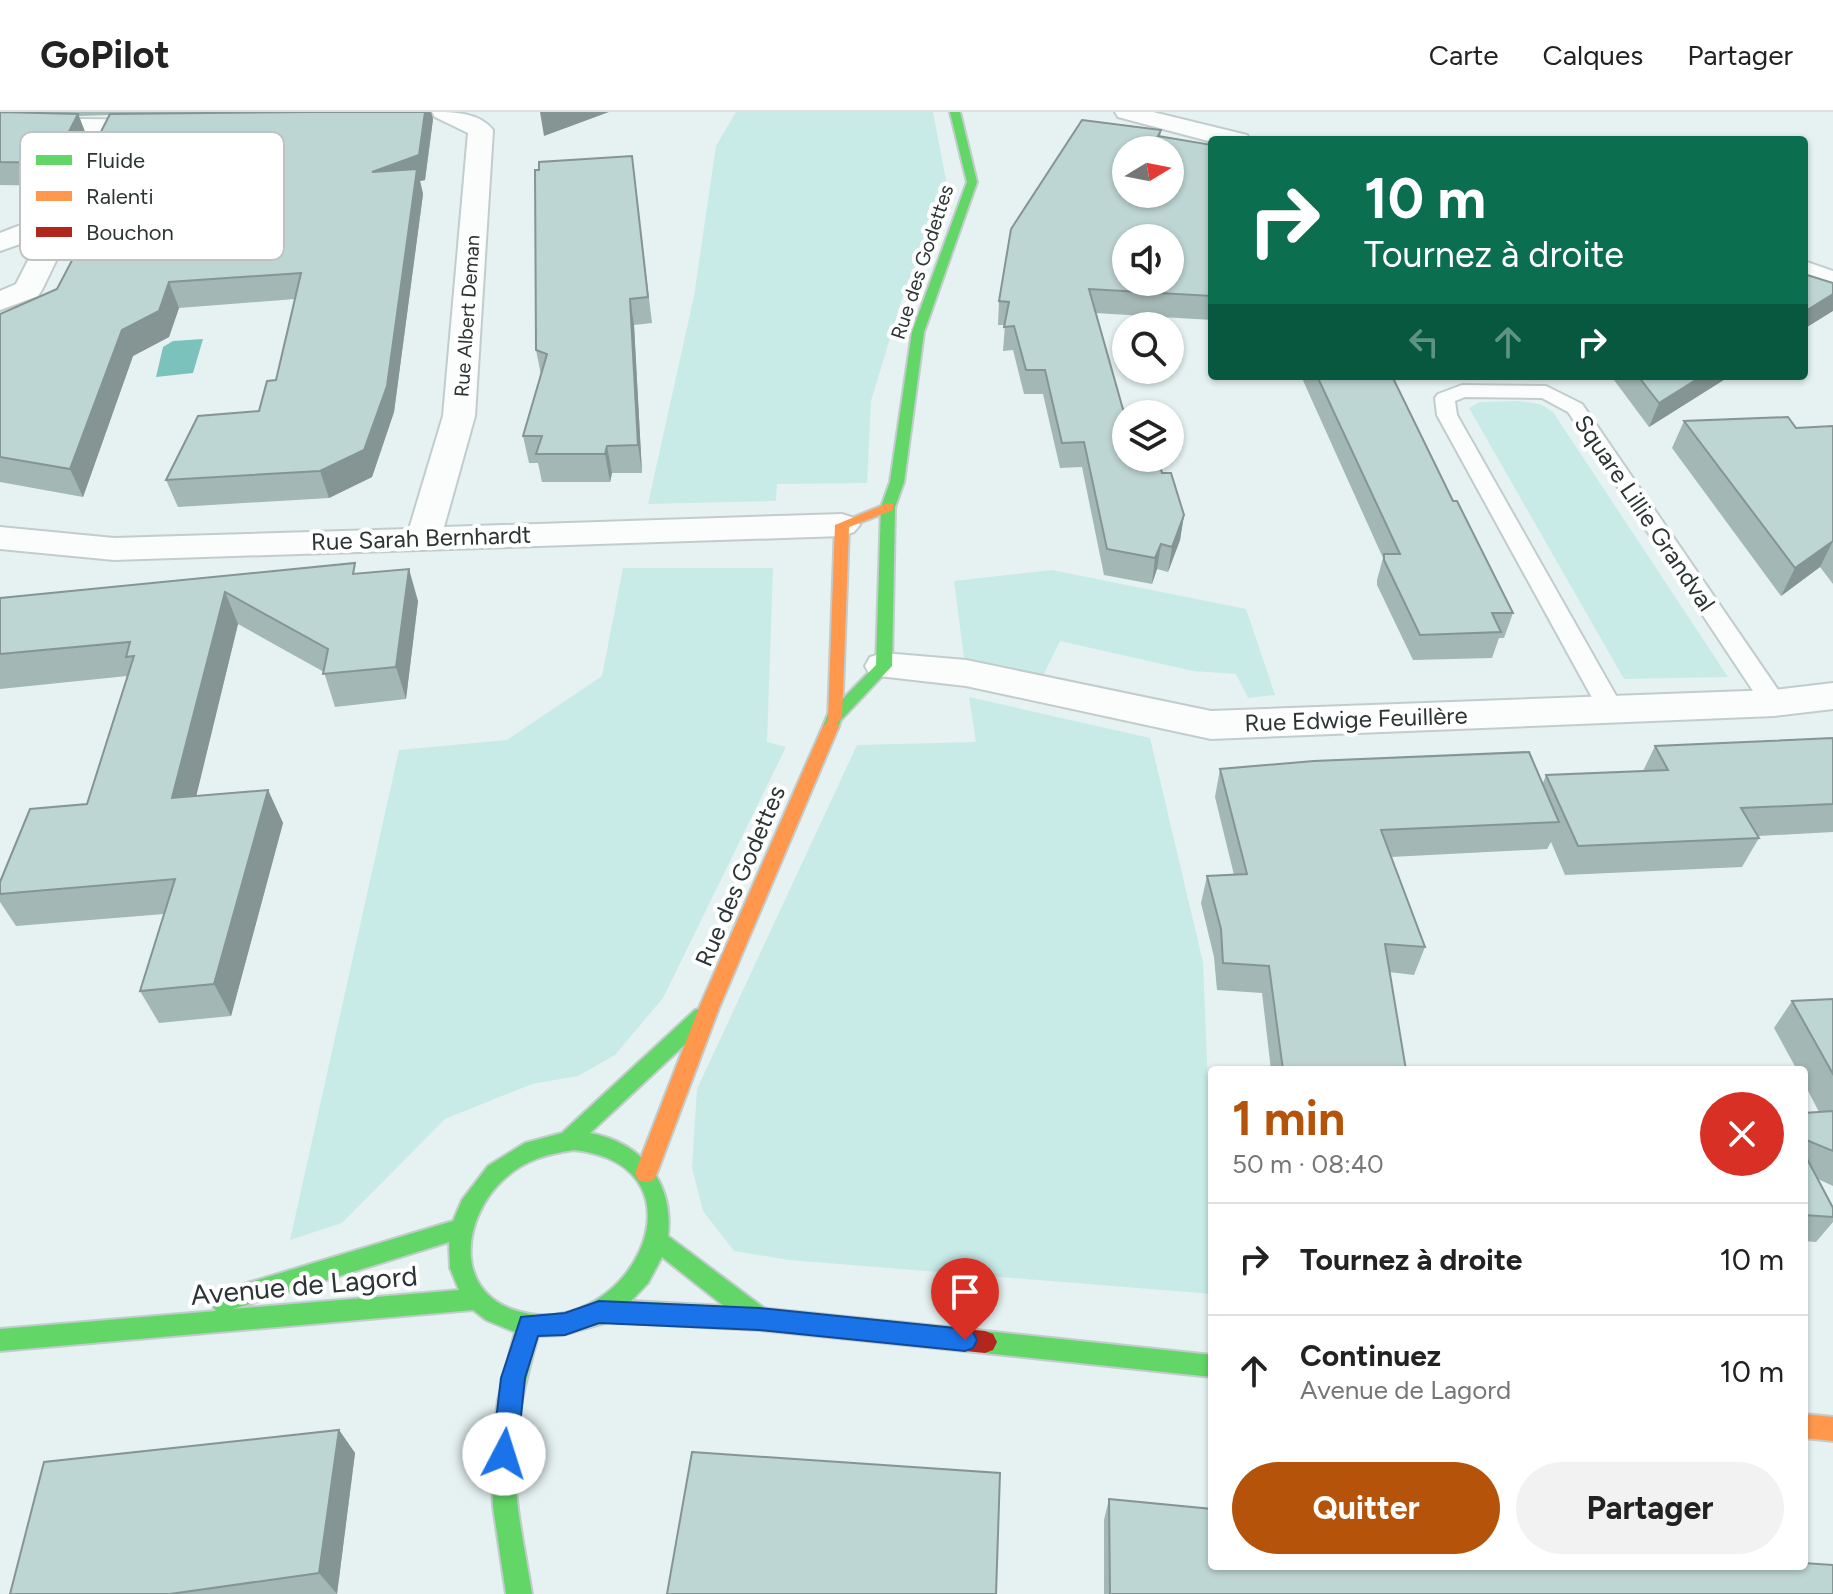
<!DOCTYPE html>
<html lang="fr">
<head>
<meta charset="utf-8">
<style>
  :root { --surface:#fff; --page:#f2f2f2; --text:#222; --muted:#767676; --line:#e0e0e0; --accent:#b45309 }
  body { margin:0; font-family:Figtree,sans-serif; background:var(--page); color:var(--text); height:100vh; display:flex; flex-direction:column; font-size:30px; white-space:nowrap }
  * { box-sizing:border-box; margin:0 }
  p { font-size:26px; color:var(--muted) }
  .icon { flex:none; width:44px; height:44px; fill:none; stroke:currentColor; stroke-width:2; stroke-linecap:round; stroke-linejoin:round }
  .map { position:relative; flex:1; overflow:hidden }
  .details { position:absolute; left:1208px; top:954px; width:600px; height:504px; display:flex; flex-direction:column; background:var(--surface); border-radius:8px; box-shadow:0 2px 6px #0004 }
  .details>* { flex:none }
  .top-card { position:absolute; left:1208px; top:24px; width:600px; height:244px; border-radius:8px; box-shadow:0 2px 6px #0004; background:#0b6e4f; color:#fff; overflow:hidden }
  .needle { width:52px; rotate:80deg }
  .fabs { position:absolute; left:1112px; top:24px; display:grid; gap:16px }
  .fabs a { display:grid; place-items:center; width:72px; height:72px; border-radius:50%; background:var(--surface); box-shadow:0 2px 6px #0004; font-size:40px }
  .pin { position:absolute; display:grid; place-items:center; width:68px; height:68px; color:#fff; margin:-82px -34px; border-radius:50% 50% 50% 0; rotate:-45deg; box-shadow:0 0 8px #0007 }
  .pin .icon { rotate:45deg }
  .me { position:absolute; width:88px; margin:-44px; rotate:5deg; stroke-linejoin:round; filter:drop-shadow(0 0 6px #0008) }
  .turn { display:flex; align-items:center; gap:28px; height:168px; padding:0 24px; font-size:36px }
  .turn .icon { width:104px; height:104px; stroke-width:2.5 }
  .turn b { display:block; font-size:56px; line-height:68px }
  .lanes { display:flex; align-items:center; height:76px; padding:0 24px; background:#0003; justify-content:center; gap:40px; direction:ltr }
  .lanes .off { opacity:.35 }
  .round { display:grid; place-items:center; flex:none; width:84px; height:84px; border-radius:42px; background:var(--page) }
  .summary { display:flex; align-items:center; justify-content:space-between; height:136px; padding:0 24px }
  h1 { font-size:48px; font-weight:700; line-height:60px; color:var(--accent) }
  .primary-button { display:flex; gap:16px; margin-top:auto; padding:16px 24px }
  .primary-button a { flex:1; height:92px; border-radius:48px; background:var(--accent); color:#fff; font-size:32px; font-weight:700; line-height:92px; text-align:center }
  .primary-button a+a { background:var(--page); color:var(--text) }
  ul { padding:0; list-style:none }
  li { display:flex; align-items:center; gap:24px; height:112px; padding:0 24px; border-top:2px solid var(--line) }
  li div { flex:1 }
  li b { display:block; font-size:30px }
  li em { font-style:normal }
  header { display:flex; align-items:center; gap:48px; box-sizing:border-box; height:112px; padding:0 40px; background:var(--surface); border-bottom:2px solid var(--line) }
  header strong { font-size:38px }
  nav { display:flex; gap:44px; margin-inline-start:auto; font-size:28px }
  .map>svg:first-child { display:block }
  .green { fill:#c8ebe8 }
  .water { fill:#7bc2bc }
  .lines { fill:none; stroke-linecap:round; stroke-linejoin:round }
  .lane-casing { stroke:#c2cccc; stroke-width:4 }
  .street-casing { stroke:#c2cccc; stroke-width:4 }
  .fast-casing { stroke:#c2cccc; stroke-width:4 }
  .slow-casing { stroke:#c2cccc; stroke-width:4 }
  .jam-casing { stroke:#c2cccc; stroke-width:4 }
  .lane { fill:#fbfdfd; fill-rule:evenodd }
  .street { fill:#fbfdfd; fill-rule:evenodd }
  .fast { fill:#63d668; fill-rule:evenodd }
  .slow { fill:#ff974d; fill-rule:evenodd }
  .jam { fill:#b3261e; fill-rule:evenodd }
  .wall { fill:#a3b7b5 }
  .shaded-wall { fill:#849594 }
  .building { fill:#bdd5d3; stroke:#849594; stroke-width:2; fill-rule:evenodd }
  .route { fill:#1a73e8; stroke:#114b97; stroke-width:2 }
  .labels { text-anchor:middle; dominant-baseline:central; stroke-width:8; stroke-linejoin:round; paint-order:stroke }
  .far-street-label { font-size:20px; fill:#2c3534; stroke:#fff }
  .street-label { font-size:24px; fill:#2c3534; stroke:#fff }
  .near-street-label { font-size:28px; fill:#2c3534; stroke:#fff }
  .key { fill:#fff; stroke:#c0c2c2; stroke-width:2 }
  .key-label { font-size:22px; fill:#2c3534 }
</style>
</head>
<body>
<header>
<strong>GoPilot</strong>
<nav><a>Carte</a><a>Calques</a><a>Partager</a></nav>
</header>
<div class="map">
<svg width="1833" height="1482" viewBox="0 0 1833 1482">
  <rect width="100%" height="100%" fill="#e5f2f1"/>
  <g class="green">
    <polygon points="736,0 933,0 947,73 904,180 871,289 867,371 777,372 776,389 648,392 694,184 716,34"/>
    <polygon points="1518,289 1540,292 1553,300 1728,565 1624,567 1469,296 1480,290"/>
    <polygon points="623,456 773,456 767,630 786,635 663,886 615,943 578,964 532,972 445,1007 342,1111 290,1128 399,638 507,628 602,564"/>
    <polygon points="1052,458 1246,497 1275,583 1248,586 1236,562 1193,559 1060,529 1037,576 966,561 954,469"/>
    <polygon points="969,585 1150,626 1203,850 1212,1070 1212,1182 789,1148 734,1139 703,1099 692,1056 697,977 857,633 976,630"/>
  </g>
  <polygon class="water" points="203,227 193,261 156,265 163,235 173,229"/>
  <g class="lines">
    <g class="lane-casing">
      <polygon id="lane" points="1462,273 1546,274 1582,292 1783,585 1787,591 1783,597 1774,599 1765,597 1568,300 1542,286 1465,285 1455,289 1457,303 1623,596 1619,602 1610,605 1601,602 1437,303 1435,286 1438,282"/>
    </g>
    <g class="street-casing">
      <g id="street">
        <path d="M432 0C453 0 479 0 493 18L475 304 444 415 842 402 854 406 860 413 854 420 842 424 114 448 0 437V415L114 426 409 417 443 304 468 21 435 5Z"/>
        <polygon points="1115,0 1153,0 1247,23 1250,28 1212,30 1118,5"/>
        <polygon points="0,6 164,8 173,10 176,15 173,20 117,22 42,178 38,184 0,198 0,179 16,172 40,125 0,139 0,121 52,101 92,21 0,20"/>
        <polygon points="1804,149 1833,159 1833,178 1804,168"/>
        <polygon points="884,541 966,548 1211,599 1774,578 1833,571 1833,597 1774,604 1211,627 966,574 870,563 865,554 870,545"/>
      </g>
    </g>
    <g class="fast-casing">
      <g id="fast">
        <polygon points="950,0 960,0 977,70 924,220 904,370 895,395 892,554 841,608 837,618 831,620 823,614 828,602 876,553 881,395 890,370 912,220 967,70"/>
        <path d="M702 896 709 898 712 904 709 910 590 1021C643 1031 674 1071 668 1124L768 1199 772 1207 768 1215 760 1218 608 1210 562 1223 538 1224C527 1264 516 1305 515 1346 514 1392 525 1437 532 1482H506L493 1394 491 1346 498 1288 515 1220 486 1208 473 1198 0 1239V1217L216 1199 210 1190 213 1182 221 1179 453 1109 462 1088 488 1054 525 1031 562 1021 695 898ZM574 1038C718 1054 626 1236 514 1198 452 1177 464 1104 503 1068 524 1048 547 1042 574 1038ZM449 1130 450 1156 459 1178 233 1197ZM662 1145 724 1194 631 1189 648 1171Z"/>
        <polygon points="985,1219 1212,1243 1212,1265 985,1241 977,1238 973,1230 977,1222"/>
      </g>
    </g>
    <g class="slow-casing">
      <g id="slow">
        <polygon points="888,391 893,392 893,398 849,415 842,606 837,611 839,614 719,896 657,1061 654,1068 646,1070 638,1068 635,1061 699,896 823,614 828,609 835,413"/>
        <polygon points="1804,1302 1833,1305 1833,1329 1804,1326"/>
      </g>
    </g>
    <g class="jam-casing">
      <polygon id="jam" points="760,1196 985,1219 993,1222 997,1230 993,1238 985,1241 760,1218 752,1215 748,1207 752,1199"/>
    </g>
    <use href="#lane" class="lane"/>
    <use href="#street" class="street"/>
    <use href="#fast" class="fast"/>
    <use href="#slow" class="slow"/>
    <use href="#jam" class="jam"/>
  </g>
  <g class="wall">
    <polygon points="0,0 431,0 433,7 425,68 420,69 423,82 394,300 372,365 329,386 178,395 166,368 259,299 276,268 295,187 179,196 169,225 133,244 83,385 0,370 0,202 57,177 110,77 108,72 114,60 100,65 90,41 109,3 79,4 87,25 62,74 0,73"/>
    <polygon points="1161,18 1160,25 1212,33 1212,208 1095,201 1126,346 1162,361 1184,403 1180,428 1168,460 1157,457 1152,472 1104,463 1082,355 1060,356 1043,282 1024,282 1013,238 1003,239 1005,213 998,213 999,189"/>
    <polygon points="632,44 652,211 634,213 642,361 612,361 610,370 542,370 538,351 529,351 523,324 541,263 536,238"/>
    <polygon points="1301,264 1392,264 1453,389 1513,501 1504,526 1499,526 1492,546 1413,548 1377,473 1377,468 1383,446"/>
    <polygon points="1611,264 1730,264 1649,315"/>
    <polygon points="1684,309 1796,316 1833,314 1833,472 1820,455 1781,484 1672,336"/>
    <polygon points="358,461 418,489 406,587 335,595 324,560 238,512 196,684 268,678 283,711 231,904 159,911 140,879 164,802 16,814 0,790 0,770 87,692 127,564 0,577 0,486"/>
    <polygon points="1833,626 1833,720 1758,724 1759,726 1742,755 1565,763 1551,730 1547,737 1391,745 1425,835 1414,863 1389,860 1406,958 1271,958 1262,881 1217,878 1214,845 1201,791 1207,764 1234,763 1215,685 1220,657 1543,671 1546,663 1643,659 1655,634"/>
    <polygon points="1833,887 1833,1074 1818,1067 1804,1103 1804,1001 1819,1000 1804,971 1804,958 1797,958 1774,916 1792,889"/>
    <polygon points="1804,1103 1833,1105 1833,1110 1816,1130 1804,1129"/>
    <polygon points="339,1318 355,1341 337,1482 10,1482"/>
    <polygon points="1109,1387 1212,1454 1833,1482 1104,1482 1104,1408"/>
  </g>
  <g class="shaded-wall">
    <polygon points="425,0 431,0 433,7 425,68 420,69 423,82 394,300 372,365 329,386 320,359 372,60"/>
    <polygon points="540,0 609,0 544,24"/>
    <polygon points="78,2 87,25 62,74 53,51"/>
    <polygon points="130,26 139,50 100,65 90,41"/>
    <polygon points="169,170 179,196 169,225 133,244 83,385 70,357 122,218"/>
    <polygon points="1833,182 1833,199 1804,217 1804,200"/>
    <polygon points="630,187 634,213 642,361 638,333"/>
    <polygon points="1702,264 1730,264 1649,315 1659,291"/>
    <polygon points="607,334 612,361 610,370 605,342"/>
    <polygon points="1184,403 1180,428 1168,460 1172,435"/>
    <polygon points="1833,429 1820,455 1781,484 1795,456"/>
    <polygon points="1161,432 1157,457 1152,472 1155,446"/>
    <polygon points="409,457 418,489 406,587 396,555"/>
    <polygon points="225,480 238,512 188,718 172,686"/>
    <polygon points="268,678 283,711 231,904 214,872"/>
    <polygon points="339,1318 355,1341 337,1482 319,1461"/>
  </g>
  <g class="building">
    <polygon points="0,0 78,2 53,51 0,50"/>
    <polygon points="310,0 425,0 419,43 372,60 417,57 387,274 364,338 320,359 166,368 198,304 259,299 267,269 276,268 301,161 169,170 159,199 122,218 70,357 0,345 0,202 57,177 112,72 108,72 130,26 90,41 110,2"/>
    <path d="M1082 8 1161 18 1158 24 1212 33V184L1089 177 1126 308V346H1158L1162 361H1171L1184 403 1172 435 1161 432 1155 446 1107 437 1084 330 1062 331 1045 258H1026L1014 214 1004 215 1009 190 999 189 1011 117ZM1126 38H1170V82H1126ZM1126 126H1170V170H1126Z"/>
    <polygon points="632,44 648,185 630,187 638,333 607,334 605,342 536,342 542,324 523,324 547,242 536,238 535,58 539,58 539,50"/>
    <polygon points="1804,162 1833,171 1833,182 1804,200"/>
    <polygon points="1317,264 1392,264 1453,389 1457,389 1513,501 1492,501 1501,520 1420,523 1384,448 1384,442 1400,442"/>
    <polygon points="1638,264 1702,264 1659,291"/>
    <polygon points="1788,305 1796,316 1833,314 1833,429 1795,456 1684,309"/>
    <polygon points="355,451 353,462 409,457 396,555 323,562 328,537 225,480 172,686 268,678 214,872 140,879 175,767 0,782 0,770 30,697 87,692 134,544 126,545 130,530 0,542 0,486"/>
    <polygon points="1833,626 1833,692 1741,696 1759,726 1578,734 1546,663 1668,658 1655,634"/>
    <polygon points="1529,640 1559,710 1381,718 1425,835 1385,832 1406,958 1283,958 1269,854 1223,851 1221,817 1207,764 1247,762 1220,657 1314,649"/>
    <polygon points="1833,887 1833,962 1792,889"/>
    <polygon points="1833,999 1833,1039 1804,1027 1804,1001"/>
    <polygon points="1804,1041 1833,1096 1833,1105 1804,1103"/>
    <polygon points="339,1318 319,1461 170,1482 10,1482 44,1350"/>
    <polygon points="692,1340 1000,1361 996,1482 667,1482"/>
    <polygon points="1109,1387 1212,1397 1212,1454 1804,1454 1804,1451 1833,1453 1833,1482 1110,1482"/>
  </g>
  <polygon class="route" points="599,1189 759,1196 965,1217 973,1220 977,1228 973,1236 965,1239 759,1218 599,1211 565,1223 538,1224 525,1266 517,1342 513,1351 504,1355 496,1351 492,1342 501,1266 521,1205 565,1201"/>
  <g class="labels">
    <g class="far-street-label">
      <text transform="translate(922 150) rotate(-72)">Rue des Godettes</text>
      <text transform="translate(467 204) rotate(-86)">Rue Albert Deman</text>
    </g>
    <g class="street-label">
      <text transform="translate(1645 401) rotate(56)">Square Lillie Grandval</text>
      <text transform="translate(421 426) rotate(-2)">Rue Sarah Bernhardt</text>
      <text transform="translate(1356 607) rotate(-2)">Rue Edwige Feuillère</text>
      <text transform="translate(740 764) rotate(-67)">Rue des Godettes</text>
    </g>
    <g class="near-street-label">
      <text transform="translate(304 1173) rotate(-5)">Avenue de Lagord</text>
    </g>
  </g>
  <rect x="20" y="20" width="264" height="128" rx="12" class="key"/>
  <rect x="36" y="43" width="36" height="10" fill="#63d668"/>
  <rect x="36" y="79" width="36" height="10" fill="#ff974d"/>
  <rect x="36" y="115" width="36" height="10" fill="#b3261e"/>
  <g class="key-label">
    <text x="86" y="56">Fluide</text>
    <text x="86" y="92">Ralenti</text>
    <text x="86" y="128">Bouchon</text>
  </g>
</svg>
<div class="fabs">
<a><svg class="needle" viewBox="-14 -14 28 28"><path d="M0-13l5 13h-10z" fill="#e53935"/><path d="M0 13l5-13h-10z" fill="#767676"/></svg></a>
<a><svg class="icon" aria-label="sound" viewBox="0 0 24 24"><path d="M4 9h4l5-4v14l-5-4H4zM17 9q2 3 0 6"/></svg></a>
<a><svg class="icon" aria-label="search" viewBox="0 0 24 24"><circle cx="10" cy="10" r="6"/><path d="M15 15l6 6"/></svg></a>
<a><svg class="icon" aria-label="layers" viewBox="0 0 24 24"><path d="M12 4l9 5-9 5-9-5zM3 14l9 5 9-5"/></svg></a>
</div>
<div class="pin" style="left:965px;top:1228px;background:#d93025"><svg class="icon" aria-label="arrive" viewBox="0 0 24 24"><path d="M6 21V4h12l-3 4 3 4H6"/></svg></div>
<svg class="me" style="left:504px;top:1342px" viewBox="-20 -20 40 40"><circle r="19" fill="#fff"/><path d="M0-13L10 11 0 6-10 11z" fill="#1a73e8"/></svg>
<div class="top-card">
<div class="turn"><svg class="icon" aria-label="right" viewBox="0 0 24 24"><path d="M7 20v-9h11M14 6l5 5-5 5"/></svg><div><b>10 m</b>Tournez à droite</div></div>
<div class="lanes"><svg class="icon off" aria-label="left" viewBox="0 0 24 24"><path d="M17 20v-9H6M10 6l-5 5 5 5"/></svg><svg class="icon off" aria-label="ahead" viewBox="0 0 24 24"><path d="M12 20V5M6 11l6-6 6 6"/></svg><svg class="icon" aria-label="right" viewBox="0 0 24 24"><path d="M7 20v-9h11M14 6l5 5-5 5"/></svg></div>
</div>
<section class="details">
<div class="summary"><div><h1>1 min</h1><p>50 m · 08:40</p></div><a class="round" style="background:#d93025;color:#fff"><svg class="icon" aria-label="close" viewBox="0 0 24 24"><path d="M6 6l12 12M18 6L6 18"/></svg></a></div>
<ul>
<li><svg class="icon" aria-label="right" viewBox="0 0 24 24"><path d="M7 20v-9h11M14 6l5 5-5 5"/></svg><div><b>Tournez à droite</b></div><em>10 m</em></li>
<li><svg class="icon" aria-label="ahead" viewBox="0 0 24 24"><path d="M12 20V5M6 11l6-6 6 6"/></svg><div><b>Continuez</b><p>Avenue de Lagord</p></div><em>10 m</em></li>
</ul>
<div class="primary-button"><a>Quitter</a><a>Partager</a></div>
</section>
</div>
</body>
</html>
